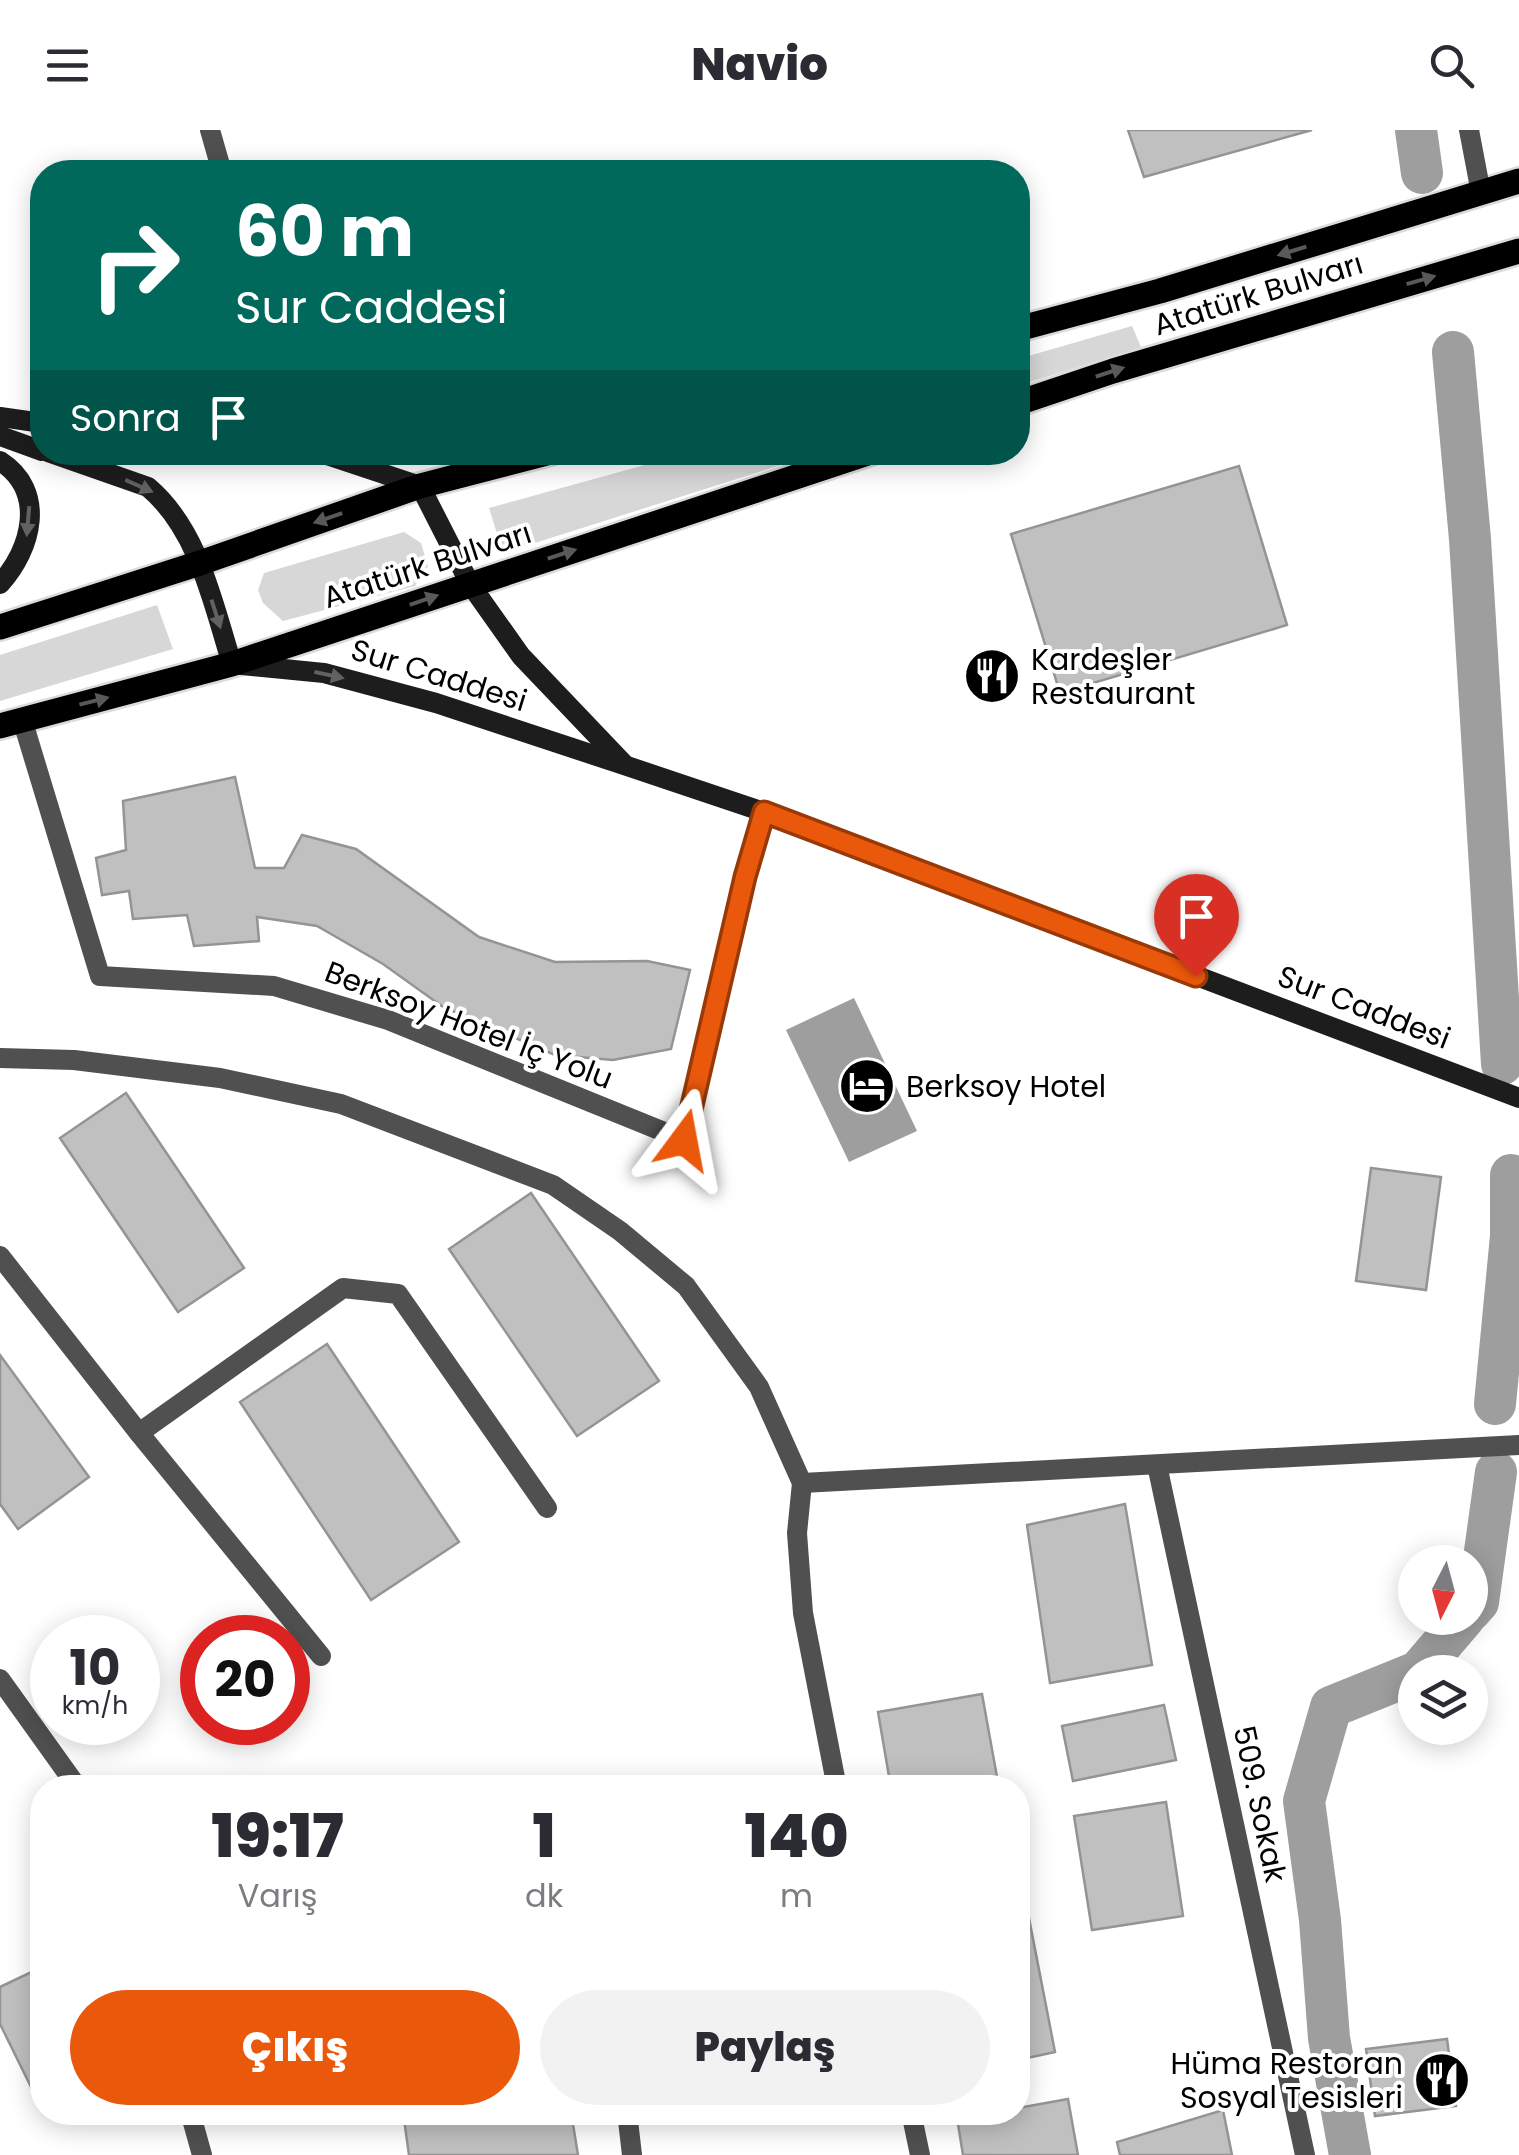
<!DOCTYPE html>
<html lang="tr">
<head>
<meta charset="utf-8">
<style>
  :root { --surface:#fff; --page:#f2f2f3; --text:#2b2b33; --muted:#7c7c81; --accent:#ea580c }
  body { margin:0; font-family:Poppins,sans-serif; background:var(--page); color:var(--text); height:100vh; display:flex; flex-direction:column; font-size:38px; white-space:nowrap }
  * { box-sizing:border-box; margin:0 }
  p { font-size:32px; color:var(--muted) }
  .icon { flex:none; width:55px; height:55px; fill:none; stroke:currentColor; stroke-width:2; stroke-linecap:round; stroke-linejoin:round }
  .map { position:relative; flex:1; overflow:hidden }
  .panel { position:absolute; left:30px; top:1645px; width:1000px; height:350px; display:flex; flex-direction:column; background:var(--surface); border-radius:40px; box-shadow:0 5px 25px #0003 }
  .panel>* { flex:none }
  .top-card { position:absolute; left:30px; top:30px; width:1000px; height:305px; border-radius:40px; box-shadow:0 5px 25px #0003; background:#00695c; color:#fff; overflow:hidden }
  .needle { width:65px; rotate:186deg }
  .buttons { position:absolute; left:1398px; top:1415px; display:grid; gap:20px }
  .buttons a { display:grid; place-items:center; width:90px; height:90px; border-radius:50%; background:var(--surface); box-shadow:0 5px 25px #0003; font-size:50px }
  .speed { position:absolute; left:30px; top:1485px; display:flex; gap:20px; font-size:50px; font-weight:700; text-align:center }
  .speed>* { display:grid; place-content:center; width:130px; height:130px; border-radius:50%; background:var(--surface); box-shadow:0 5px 25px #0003; line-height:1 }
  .speed small { font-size:25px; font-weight:400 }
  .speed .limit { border:15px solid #d22; background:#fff; color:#111 }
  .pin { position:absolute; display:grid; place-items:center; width:85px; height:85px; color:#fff; margin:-102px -42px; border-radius:50% 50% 50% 0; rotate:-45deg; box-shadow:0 0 10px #0007 }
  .pin .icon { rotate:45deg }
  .me { position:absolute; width:110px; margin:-55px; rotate:13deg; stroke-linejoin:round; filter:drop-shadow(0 0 8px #0008) }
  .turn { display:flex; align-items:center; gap:35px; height:210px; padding:0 40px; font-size:45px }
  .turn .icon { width:130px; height:130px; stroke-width:2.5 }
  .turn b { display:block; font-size:70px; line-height:85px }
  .then { display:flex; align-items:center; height:95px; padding:0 40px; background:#0003; gap:20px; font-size:38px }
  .eta { display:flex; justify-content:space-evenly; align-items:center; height:170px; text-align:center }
  .eta b { font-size:60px; font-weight:800; line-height:70px }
  .primary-button { display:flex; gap:20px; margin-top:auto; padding:20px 40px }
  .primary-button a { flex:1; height:115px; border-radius:60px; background:var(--accent); color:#fff; font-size:40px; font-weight:800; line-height:115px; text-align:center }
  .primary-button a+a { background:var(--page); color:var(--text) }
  header { display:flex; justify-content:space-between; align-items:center; height:130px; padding:0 40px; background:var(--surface); font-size:45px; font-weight:800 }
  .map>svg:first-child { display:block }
  .grass { fill:#d7d7d7 }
  .water { fill:#9e9e9e }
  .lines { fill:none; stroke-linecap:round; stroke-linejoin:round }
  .canal { stroke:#9e9e9e; stroke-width:42 }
  .building { fill:#c0c0c0; stroke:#949494; stroke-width:2.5 }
  .primary-casing { stroke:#dbdbdb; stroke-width:30 }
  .lane { stroke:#505050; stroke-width:20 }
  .street { stroke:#505050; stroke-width:20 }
  .secondary { stroke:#1d1d1d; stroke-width:20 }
  .primary { stroke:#000; stroke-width:25 }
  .oneway { fill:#595959 }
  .oneway2 { fill:#616161 }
  .route-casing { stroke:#983908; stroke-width:25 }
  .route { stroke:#ea580c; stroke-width:18 }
  .labels { text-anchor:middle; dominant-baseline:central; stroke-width:8; stroke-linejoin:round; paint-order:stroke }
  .street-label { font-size:30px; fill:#000; stroke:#fff }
  .poi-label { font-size:30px; fill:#000; stroke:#fff; text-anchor:start }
</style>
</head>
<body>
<header><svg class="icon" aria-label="menu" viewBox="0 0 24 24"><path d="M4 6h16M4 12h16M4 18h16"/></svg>Navio<svg class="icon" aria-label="search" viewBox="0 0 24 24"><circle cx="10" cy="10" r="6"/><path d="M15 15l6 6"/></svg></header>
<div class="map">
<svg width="1519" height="2025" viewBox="0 0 1519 2025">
  <rect width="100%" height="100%" fill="#fff"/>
  <g class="grass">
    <polygon points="1132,196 1141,217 1018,256 1018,229"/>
    <polygon points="688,323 819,323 503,423 489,378"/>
    <polygon points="404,402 421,413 428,436 415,456 283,491 263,473 258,460 264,443"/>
    <polygon points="157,475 173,519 0,571 0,525"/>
  </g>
  <polygon class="water" points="854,868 917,1001 849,1032 786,900"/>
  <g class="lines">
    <g class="canal">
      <polyline points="1416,0 1422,43"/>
      <polyline points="1453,222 1470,409 1502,934"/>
      <polyline points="1495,1274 1511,1106 1511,1045"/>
      <polyline points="1470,1481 1478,1472 1496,1342"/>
      <polyline points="1418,1542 1464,1488"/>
      <polyline points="1350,2025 1329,1908 1320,1790 1304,1671 1331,1577 1415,1543"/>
    </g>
  </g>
  <g class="building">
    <polygon points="1128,0 1312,0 1144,47"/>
    <polygon points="1239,336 1287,495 1060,563 1011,404"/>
    <polygon points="235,647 255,738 284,738 302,705 356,719 479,807 555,832 647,831 690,840 671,919 613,930 555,925 443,877 383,834 317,796 257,787 259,811 194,816 187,785 133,789 129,761 102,765 96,728 126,720 123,671"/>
    <polygon points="126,963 244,1138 178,1182 60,1008"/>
    <polygon points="1371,1038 1441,1047 1426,1160 1356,1151"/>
    <polygon points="531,1063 659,1251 577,1306 449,1119"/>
    <polygon points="327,1214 459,1412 371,1470 240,1272"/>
    <polygon points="0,1225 89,1347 18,1399 0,1374"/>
    <polygon points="1125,1374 1152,1535 1050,1553 1027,1395"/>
    <polygon points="982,1564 999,1658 891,1658 878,1582"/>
    <polygon points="1164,1575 1176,1630 1073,1651 1062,1596"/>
    <polygon points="1166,1672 1183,1786 1092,1800 1074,1686"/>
    <polygon points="1027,1778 1055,1922 1018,1930 1018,1779"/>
    <polygon points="42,1837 42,1964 36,1967 0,1894 0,1857"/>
    <polygon points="1447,1909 1456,1976 1375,1986 1366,1919"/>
    <polygon points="1068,1969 1078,2025 963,2025 957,1988 991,1982 1018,1982 1018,1978"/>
    <polygon points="1223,1980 1232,2025 1120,2025 1117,2012"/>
    <polygon points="403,1982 571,1982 578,2025 409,2025"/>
  </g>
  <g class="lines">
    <g class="primary-casing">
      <g id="primary">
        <polyline points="1018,199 1160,161 1519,51"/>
        <polyline points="1018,273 1113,241 1519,121"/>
        <polyline points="0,497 200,433 420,356 551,322"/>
        <polyline points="0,596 232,534 871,322"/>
      </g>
    </g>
    <polyline class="lane" points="22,589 100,846 274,856 388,890 684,1010 745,747 764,682"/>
    <g class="street">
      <polyline points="210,0 222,42"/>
      <polyline points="1469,0 1481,63"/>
      <polyline points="0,928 74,930 220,948 341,974 553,1055 620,1101 686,1156 759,1257 802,1353 797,1403 803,1483 837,1658"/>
      <polyline points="0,1126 139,1303 321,1526"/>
      <polyline points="139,1303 343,1158 398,1164 547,1378"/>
      <polyline points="1157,1335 1305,2025"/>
      <polyline points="802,1353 1519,1315"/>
      <polyline points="0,1549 78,1658"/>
      <polyline points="190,1982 202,2025"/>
      <polyline points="627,1982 632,2025"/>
      <polyline points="911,1982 920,2025"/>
    </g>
    <g class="secondary">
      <polyline points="0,287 42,293"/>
      <polyline points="0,306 42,321"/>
      <path d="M48 322 148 357C199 400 213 474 232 534L324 543 436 573 624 635 764 682 1519 968"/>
      <polyline points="318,322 420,356 470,454 521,526 623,633"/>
      <path d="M0 331C47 361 32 419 0 454"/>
    </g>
    <use href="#primary" class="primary"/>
  </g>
  <defs><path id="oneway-solid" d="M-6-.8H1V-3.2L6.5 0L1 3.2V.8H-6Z" transform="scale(2.5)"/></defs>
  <g class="oneway">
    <use href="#oneway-solid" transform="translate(1292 121) rotate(163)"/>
    <use href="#oneway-solid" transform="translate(1421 150) rotate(-16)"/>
    <use href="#oneway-solid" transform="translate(1110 242) rotate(-18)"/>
    <use href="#oneway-solid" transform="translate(328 388) rotate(161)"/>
    <use href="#oneway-solid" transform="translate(562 424) rotate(-18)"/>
    <use href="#oneway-solid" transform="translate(424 470) rotate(-19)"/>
    <use href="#oneway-solid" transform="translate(94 571) rotate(-14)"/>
  </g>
  <g class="oneway2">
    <use href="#oneway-solid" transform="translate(139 356) rotate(24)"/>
    <use href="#oneway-solid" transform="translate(28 391) rotate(95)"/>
    <use href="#oneway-solid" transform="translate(216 484) rotate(72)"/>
    <use href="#oneway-solid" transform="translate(329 545) rotate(12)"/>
  </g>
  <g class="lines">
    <g class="route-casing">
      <polyline id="route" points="684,1010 745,747 764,682 1196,846"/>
    </g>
    <use href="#route" class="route"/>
  </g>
  <defs>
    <g id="restaurant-disc" transform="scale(2.875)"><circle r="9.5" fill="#000" stroke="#fff"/><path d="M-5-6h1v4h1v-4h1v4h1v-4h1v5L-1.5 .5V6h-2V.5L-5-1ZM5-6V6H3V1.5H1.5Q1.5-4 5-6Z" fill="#fff"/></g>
    <g id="hotel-disc" transform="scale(2.875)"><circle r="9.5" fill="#000" stroke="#fff"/><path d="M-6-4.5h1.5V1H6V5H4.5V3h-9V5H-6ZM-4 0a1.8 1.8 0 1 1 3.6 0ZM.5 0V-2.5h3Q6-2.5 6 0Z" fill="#fff"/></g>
  </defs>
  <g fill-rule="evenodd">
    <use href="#restaurant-disc" x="992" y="546"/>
    <use href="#hotel-disc" x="867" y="956"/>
    <use href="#restaurant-disc" x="1442" y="1950"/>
  </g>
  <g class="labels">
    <g class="street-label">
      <text transform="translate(1258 164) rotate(-17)">Atatürk Bulvarı</text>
      <text transform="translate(427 435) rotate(-18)">Atatürk Bulvarı</text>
      <text transform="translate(439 545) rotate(17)">Sur Caddesi</text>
      <text transform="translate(1364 877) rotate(21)">Sur Caddesi</text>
      <text transform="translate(469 895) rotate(21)">Berksoy Hotel İç Yolu</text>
      <text transform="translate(1260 1674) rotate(78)">509. Sokak</text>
    </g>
    <g class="poi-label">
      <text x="1031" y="529">Kardeşler<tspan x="1031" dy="34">Restaurant</tspan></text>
      <text x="906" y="956">Berksoy Hotel</text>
      <text x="1403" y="1933" text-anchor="end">Hüma Restoran<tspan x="1403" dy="34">Sosyal Tesisleri</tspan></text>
    </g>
  </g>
</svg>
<div class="buttons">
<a><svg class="needle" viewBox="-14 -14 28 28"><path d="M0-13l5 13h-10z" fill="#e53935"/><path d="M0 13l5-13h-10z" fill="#7c7c81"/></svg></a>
<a><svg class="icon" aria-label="layers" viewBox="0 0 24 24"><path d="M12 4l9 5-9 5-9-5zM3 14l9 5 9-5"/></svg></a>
</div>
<div class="speed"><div>10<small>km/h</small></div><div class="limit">20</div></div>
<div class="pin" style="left:1196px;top:846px;background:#d93025"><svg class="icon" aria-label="arrive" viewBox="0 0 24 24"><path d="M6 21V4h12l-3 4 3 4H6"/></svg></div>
<svg class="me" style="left:684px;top:1010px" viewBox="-20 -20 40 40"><path d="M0-17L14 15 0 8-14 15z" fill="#ea580c" stroke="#fff" stroke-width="4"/></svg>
<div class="top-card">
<div class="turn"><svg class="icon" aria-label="right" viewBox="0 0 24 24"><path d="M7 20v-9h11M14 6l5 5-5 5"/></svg><div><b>60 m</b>Sur Caddesi</div></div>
<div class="then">Sonra<svg class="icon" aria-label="arrive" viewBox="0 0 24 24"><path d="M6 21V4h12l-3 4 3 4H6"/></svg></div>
</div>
<section class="panel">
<div class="eta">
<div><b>19:17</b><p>Varış</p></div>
<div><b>1</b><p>dk</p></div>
<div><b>140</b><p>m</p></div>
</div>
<div class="primary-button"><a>Çıkış</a><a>Paylaş</a></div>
</section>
</div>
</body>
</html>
